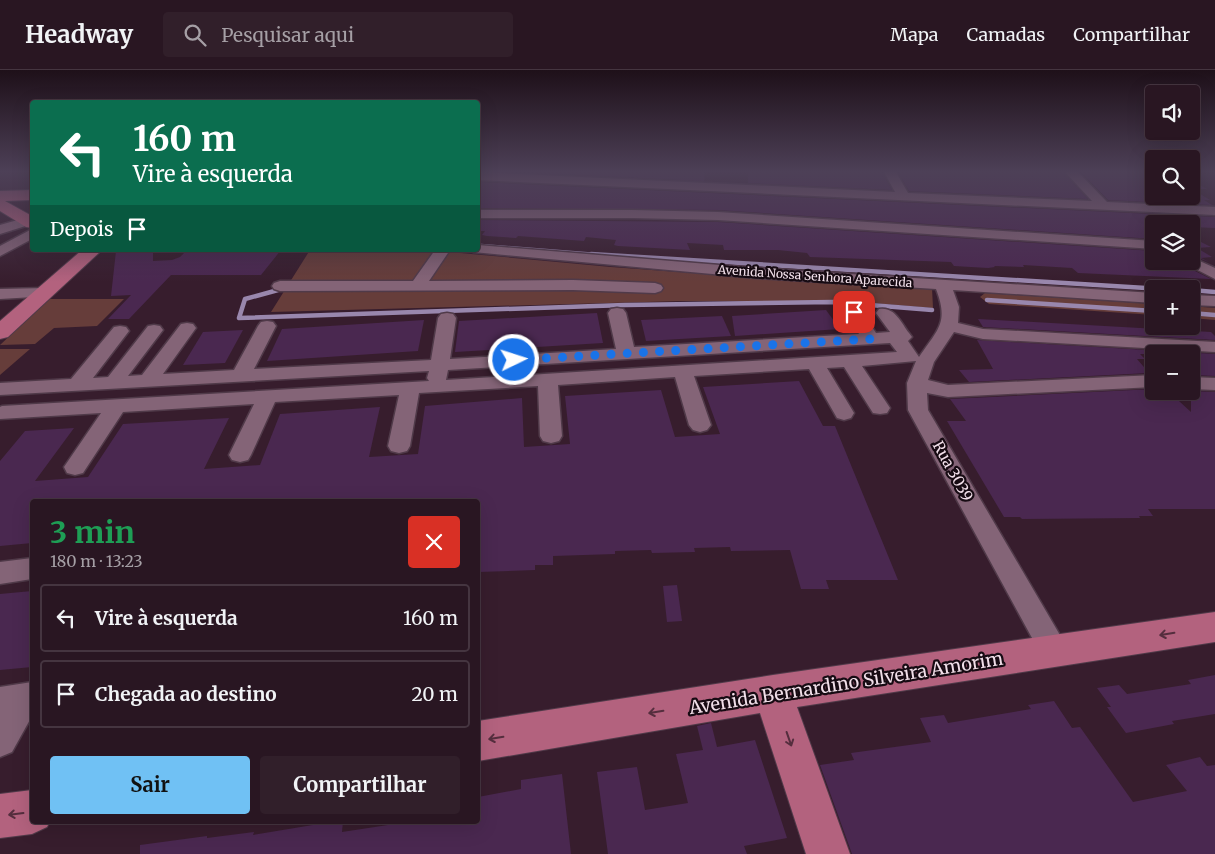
<!DOCTYPE html>
<html lang="pt">
<head>
<meta charset="utf-8">
<style>
  :root { --surface:#291622; --page:#311f2a; --text:#f1f3f6; --muted:#a59fa5; --line:#453540; --accent:#70c1f4 }
  body { margin:0; font-family:Merriweather,serif; background:var(--page); color:var(--text); height:100vh; display:flex; flex-direction:column; font-size:19px; white-space:nowrap }
  * { box-sizing:border-box; margin:0 }
  p { font-size:16px; color:var(--muted) }
  .icon { flex:none; width:28px; height:28px; fill:none; stroke:currentColor; stroke-width:2; stroke-linecap:round; stroke-linejoin:round }
  .map { position:relative; flex:1; overflow:hidden }
  .panel { position:absolute; left:30px; top:429px; width:450px; height:325px; display:flex; flex-direction:column; background:var(--surface); border-radius:5px; box-shadow:0 5px 20px #0002,0 0 0 1px var(--line) }
  .panel>* { flex:none }
  .banner { position:absolute; left:30px; top:30px; width:450px; height:152px; border-radius:5px; box-shadow:0 5px 20px #0002,0 0 0 1px var(--line); background:#0b6e4f; color:#fff; overflow:hidden }
  .fabs { position:absolute; left:1145px; top:15px; display:grid; gap:10px }
  .fabs a { display:grid; place-items:center; width:55px; height:55px; border-radius:5px; background:var(--surface); box-shadow:0 5px 20px #0002,0 0 0 1px var(--line); font-size:25px }
  .pin { position:absolute; display:grid; place-items:center; width:42px; height:42px; color:#fff; margin:-21px; border-radius:10px; box-shadow:0 2px 8px #0006 }
  .me { position:absolute; width:55px; margin:-28px; rotate:86deg; stroke-linejoin:round; filter:drop-shadow(0 0 4px #0008) }
  .turn { display:flex; align-items:center; gap:18px; height:105px; padding:0 20px; font-size:22px }
  .turn .icon { width:65px; height:65px; stroke-width:2.5 }
  .turn b { display:block; font-size:35px; line-height:42px }
  .then { display:flex; align-items:center; height:48px; padding:0 20px; background:#0003; gap:10px; font-size:19px }
  .round { display:grid; place-items:center; flex:none; width:52px; height:52px; border-radius:5px; background:var(--page) }
  .headline { display:flex; align-items:center; justify-content:space-between; height:85px; padding:0 20px }
  h1 { font-size:30px; font-weight:700; line-height:38px; color:#1e9e55 }
  .cta { display:flex; gap:10px; margin-top:auto; padding:10px 20px }
  .cta a { flex:1; height:58px; border-radius:5px; background:var(--accent); color:#111; font-size:20px; font-weight:700; line-height:58px; text-align:center }
  .cta a+a { background:var(--page); color:var(--text) }
  ul { padding:0; list-style:none }
  li { display:flex; align-items:center; gap:15px; height:68px; margin:0 10px 8px; padding:0 10px; border:2px solid var(--line); border-radius:5px }
  li div { flex:1 }
  li b { display:block; font-size:19px }
  li em { font-style:normal }
  header { display:flex; align-items:center; gap:30px; box-sizing:border-box; height:70px; padding:0 25px; background:var(--surface); border-bottom:1px solid var(--line) }
  header strong { font-size:24px }
  nav { display:flex; gap:28px; margin-inline-start:auto; font-size:18px }
  .search { width:350px; height:45px; background:var(--page); display:flex; align-items:center; gap:12px; box-sizing:border-box; padding:0 18px; border-radius:5px; color:var(--muted); font-size:19px }
  .map>svg:first-child { display:block }
  .green { fill:#663d3a }
  .lines { fill:none; stroke-linecap:round; stroke-linejoin:round }
  .stream-far1 { stroke:#9987ad; stroke-width:3 }
  .stream { stroke:#9987ad; stroke-width:4.5 }
  .building { fill:#4a2850 }
  .minor-casing { stroke:#503a49; stroke-width:3 }
  .major-casing { stroke:#503a49; stroke-width:2 }
  .minor { fill:#846477; fill-rule:evenodd }
  .major { fill:#b3627e; fill-rule:evenodd }
  .oneway { stroke:#552e3e }
  .route { stroke:#1a73e8; stroke-width:9; stroke-dasharray:0 16.2 }
  .labels { text-anchor:middle; dominant-baseline:central; stroke-width:4.5; stroke-linejoin:round; paint-order:stroke }
  .far-street-label { font-size:12px; fill:#f1dfe9; stroke:#170b13 }
  .street-label { font-size:15px; fill:#f1dfe9; stroke:#170b13 }
  .near-street-label { font-size:18px; fill:#f1dfe9; stroke:#170b13 }
</style>
</head>
<body>
<header>
<strong>Headway</strong>
<div class="search"><svg class="icon" aria-label="search" viewBox="0 0 24 24"><circle cx="10" cy="10" r="6"/><path d="M15 15l6 6"/></svg>Pesquisar aqui</div>
<nav><a>Mapa</a><a>Camadas</a><a>Compartilhar</a></nav>
</header>
<div class="map">
<svg width="1215" height="784" viewBox="0 0 1215 784">
  <rect width="100%" height="100%" fill="#371d2d"/>
  <g class="green">
    <polygon points="310,180 428,180 611,197 802,211 932,218 933,238 848,231 682,231 271,242"/>
    <polygon points="985,223 1154,234 1154,245 989,234 980,227"/>
    <polygon points="49,229 124,229 97,256 54,258 35,274 0,275"/>
    <polygon points="1191,236 1215,238 1215,250 1191,248"/>
    <polygon points="0,279 30,279 0,305"/>
  </g>
  <g class="lines">
    <polyline class="stream-far1" points="478,175 607,185"/>
    <g class="stream">
      <polyline points="591,184 1162,219"/>
      <polyline points="278,220 245,229 239,248 625,235 833,232 932,240"/>
      <polyline points="1191,220 1215,222"/>
      <polyline points="987,230 1154,241"/>
      <polyline points="1191,243 1215,245"/>
    </g>
  </g>
  <g class="building">
    <polygon points="515,102 705,102 704,111"/>
    <polygon points="748,102 882,102 892,120 748,113"/>
    <polygon points="898,102 1063,102 1088,129 909,121"/>
    <polygon points="1081,102 1154,102 1154,126 1191,126 1191,110 1207,119 1192,119 1210,130 1204,130 1212,135 1108,130"/>
    <polygon points="478,112 1215,147 1215,158 1191,157 1191,154 1154,154 1154,169 718,140 478,138"/>
    <polygon points="478,150 718,152 1154,181 1154,191 1182,191 1185,196 1211,209 1078,203 1072,198 1023,195 1024,197 994,196 995,197 988,198 954,196 951,192 810,187 807,183 778,180 724,180 723,175 687,173 690,180 618,176 614,175 616,170 586,167 584,171 518,166 516,168 487,166 482,165 485,161 478,161"/>
    <polygon points="1191,167 1211,177 1197,178 1212,187 1201,188 1209,192 1191,185"/>
    <polygon points="122,180 153,180 153,191 172,190 180,187 187,180 281,180 261,205 171,205 129,249 108,249 131,225 111,226 116,181"/>
    <polygon points="826,240 840,259 735,266 732,246"/>
    <polygon points="597,243 603,273 455,282 459,251"/>
    <polygon points="722,246 731,266 646,271 641,250"/>
    <polygon points="978,249 1211,262 1215,266 1215,270 983,257"/>
    <polygon points="424,250 418,281 267,291 282,259"/>
    <polygon points="243,260 225,293 183,295 203,262"/>
    <polygon points="977,270 1215,284 1215,306 1191,305 1191,284 1140,284 1145,289 1137,289 1149,303 969,312 959,300 993,299"/>
    <polygon points="799,311 823,356 835,356 898,510 826,510 829,519 801,519 790,480 731,481 730,477 694,478 695,482 652,483 651,480 615,481 615,484 553,486 553,495 535,495 535,500 478,502 478,431 32,431 32,473 0,476 0,391 25,361 74,358 35,411 88,407 123,354 229,348 204,399 260,395 280,344 380,337 369,387 418,384 425,336 522,328 524,377 570,374 565,326 661,320 675,367 720,364 703,317"/>
    <polygon points="1154,319 1154,321 1168,321 1191,342 1191,321 1215,322 1215,439 1148,439 1153,446 1139,446 1140,448 1022,449 1020,447 1004,447 947,351 966,351 950,329"/>
    <polygon points="677,515 682,551 667,552 663,516"/>
    <polygon points="32,521 32,597 0,600 0,524"/>
    <polygon points="1215,605 1215,644 1172,651 1174,654 1126,663 1107,637 1111,637 1097,618 1119,615 1127,624 1191,614 1188,610"/>
    <polygon points="1054,631 1072,658 1080,657 1133,732 1187,721 1166,695 1200,687 1207,696 1215,695 1215,784 852,784 820,695 854,690 851,683 931,672 920,648 944,645 948,653 1031,639 1028,635"/>
    <polygon points="711,653 717,677 755,670 787,768 744,776 747,784 608,784 597,702 637,697 645,740 688,733 676,684 703,680 697,656"/>
    <polygon points="562,704 571,784 140,784 140,775 207,766 207,768 254,762 253,765 337,751 343,751 342,762 388,755 389,751 478,751 478,727 521,719 521,710"/>
  </g>
  <g class="lines">
    <g class="minor-casing">
      <g id="minor">
        <polygon points="478,102 895,122 884,102 896,102 908,123 1092,131 1065,102 1078,102 1107,132 1215,137 1215,145 478,110"/>
        <polygon points="478,140 633,140 718,142 1154,171 1154,179 718,150 633,148 478,148"/>
        <polygon points="28,147 32,148 32,154 0,164 0,155"/>
        <polygon points="32,159 32,169 0,186 0,176"/>
        <path d="M478 175 756 198 1154 223V233L953 220 959 237 958 253 983 259 1215 272V282L983 269 954 262 934 292 928 310 948 315 1154 305V317L948 327 927 323 928 340 1064 572 1069 581 1064 590 1054 594 1044 590 908 340 907 313 916 291 862 296 890 338 887 343 880 344 873 343 844 297 827 298 854 343 851 348 844 350 837 348 809 299 694 306 711 355 707 360 700 362 693 360 689 355 675 307 558 315 562 366 559 371 551 373 543 371 540 366 538 316 419 323 410 376 407 381 399 383 391 381 388 376 399 325 275 332 251 385 248 390 240 392 232 390 229 385 254 334 123 342 83 403 75 405 67 403 64 397 101 343 0 349V337L2 336 429 311 427 308 429 301 0 325V313L71 309 114 257 120 256 126 257 129 261 93 308 108 307 148 256 154 255 160 256 163 260 128 306 142 305 181 254 187 253 193 254 196 258 163 304 234 300 258 256 261 252 267 251 273 252 276 256 254 299 431 290 438 248 441 244 447 243 453 244 456 248 450 289 616 279 608 243 611 239 617 238 623 239 626 243 634 277 859 264 845 242 848 238H860L876 263 890 262 876 243 879 239C894 236 901 252 909 263L912 267 908 271 919 287C938 259 949 253 936 219L756 208 473 182 471 180H478ZM890 273 897 282 446 310 448 300Z"/>
        <polygon points="435,180 450,180 429,211 573,210 655,213 661,215 663,218 661,221 655,223 573,220 280,221 274,219 272,216 274,213 280,211 413,211"/>
        <polygon points="1191,187 1215,198 1215,209 1186,194 1184,191 1191,191"/>
        <polygon points="45,218 51,220 53,223 51,226 0,229 0,219"/>
        <polygon points="1191,225 1215,226 1215,236 1191,235"/>
        <polygon points="1191,307 1215,308 1215,320 1191,319"/>
        <polygon points="32,488 32,509 0,514 0,492"/>
        <polygon points="32,612 32,646 12,682 0,687 0,617"/>
      </g>
    </g>
    <g class="major-casing">
      <g id="major">
        <polygon points="32,120 32,130 5,131 32,146 32,158 26,157 0,141 0,121"/>
        <polygon points="82,180 102,180 8,267 0,269 0,251"/>
        <polygon points="1215,542 1215,572 797,637 850,784 806,784 760,643 478,691 478,651 773,605"/>
        <polygon points="32,720 32,751 50,751 47,757 32,764 0,768 0,724"/>
      </g>
    </g>
    <use href="#minor" class="minor"/>
    <use href="#major" class="major"/>
  </g>
  <defs><path id="oneway-shaft" d="M-6 0H5M1.5-3L5.5 0L1.5 3" fill="none" stroke-width="1.6" stroke-linecap="round" stroke-linejoin="round" transform="scale(1.25)"/></defs>
  <g class="oneway">
    <use href="#oneway-shaft" transform="translate(1167 564) rotate(171)"/>
    <use href="#oneway-shaft" transform="translate(656 642) rotate(171)"/>
    <use href="#oneway-shaft" transform="translate(496 668) rotate(171)"/>
    <use href="#oneway-shaft" transform="translate(789 669) rotate(71)"/>
    <use href="#oneway-shaft" transform="translate(16 744) rotate(173)"/>
  </g>
  <linearGradient id="sky" x2="0" y2="1"><stop stop-color="#1e1019"/><stop offset="0.48" stop-color="#4d4057"/><stop offset="1" stop-color="#4d4057" stop-opacity="0"/></linearGradient>
  <rect width="1215" height="212" fill="url(#sky)"/>
  <g class="lines">
    <polyline class="route" points="514,290 871,269 854,242"/>
  </g>
  <g class="labels">
    <g class="far-street-label">
      <text transform="translate(815 206) rotate(4)">Avenida Nossa Senhora Aparecida</text>
    </g>
    <g class="street-label">
      <text transform="translate(953 401) rotate(61)">Rua 3039</text>
    </g>
    <g class="near-street-label">
      <text transform="translate(846 613) rotate(-9)">Avenida Bernardino Silveira Amorim</text>
    </g>
  </g>
</svg>
<div class="fabs">
<a><svg class="icon" aria-label="sound" viewBox="0 0 24 24"><path d="M4 9h4l5-4v14l-5-4H4zM17 9q2 3 0 6"/></svg></a>
<a><svg class="icon" aria-label="search" viewBox="0 0 24 24"><circle cx="10" cy="10" r="6"/><path d="M15 15l6 6"/></svg></a>
<a><svg class="icon" aria-label="layers" viewBox="0 0 24 24"><path d="M12 4l9 5-9 5-9-5zM3 14l9 5 9-5"/></svg></a>
<a>+</a>
<a>−</a>
</div>
<div class="pin" style="left:854px;top:242px;background:#d93025"><svg class="icon" aria-label="arrive" viewBox="0 0 24 24"><path d="M6 21V4h12l-3 4 3 4H6"/></svg></div>
<svg class="me" style="left:514px;top:290px" viewBox="-20 -20 40 40"><circle r="17" fill="#1a73e8" stroke="#fff" stroke-width="3"/><path d="M0-11L8 9 0 5-8 9z" fill="#fff"/></svg>
<div class="banner">
<div class="turn"><svg class="icon" aria-label="left" viewBox="0 0 24 24"><path d="M17 20v-9H6M10 6l-5 5 5 5"/></svg><div><b>160 m</b>Vire à esquerda</div></div>
<div class="then">Depois<svg class="icon" aria-label="arrive" viewBox="0 0 24 24"><path d="M6 21V4h12l-3 4 3 4H6"/></svg></div>
</div>
<section class="panel">
<div class="headline"><div><h1>3 min</h1><p>180 m · 13:23</p></div><a class="round" style="background:#d93025;color:#fff"><svg class="icon" aria-label="close" viewBox="0 0 24 24"><path d="M6 6l12 12M18 6L6 18"/></svg></a></div>
<ul>
<li><svg class="icon" aria-label="left" viewBox="0 0 24 24"><path d="M17 20v-9H6M10 6l-5 5 5 5"/></svg><div><b>Vire à esquerda</b></div><em>160 m</em></li>
<li><svg class="icon" aria-label="arrive" viewBox="0 0 24 24"><path d="M6 21V4h12l-3 4 3 4H6"/></svg><div><b>Chegada ao destino</b></div><em>20 m</em></li>
</ul>
<div class="cta"><a>Sair</a><a>Compartilhar</a></div>
</section>
</div>
</body>
</html>
